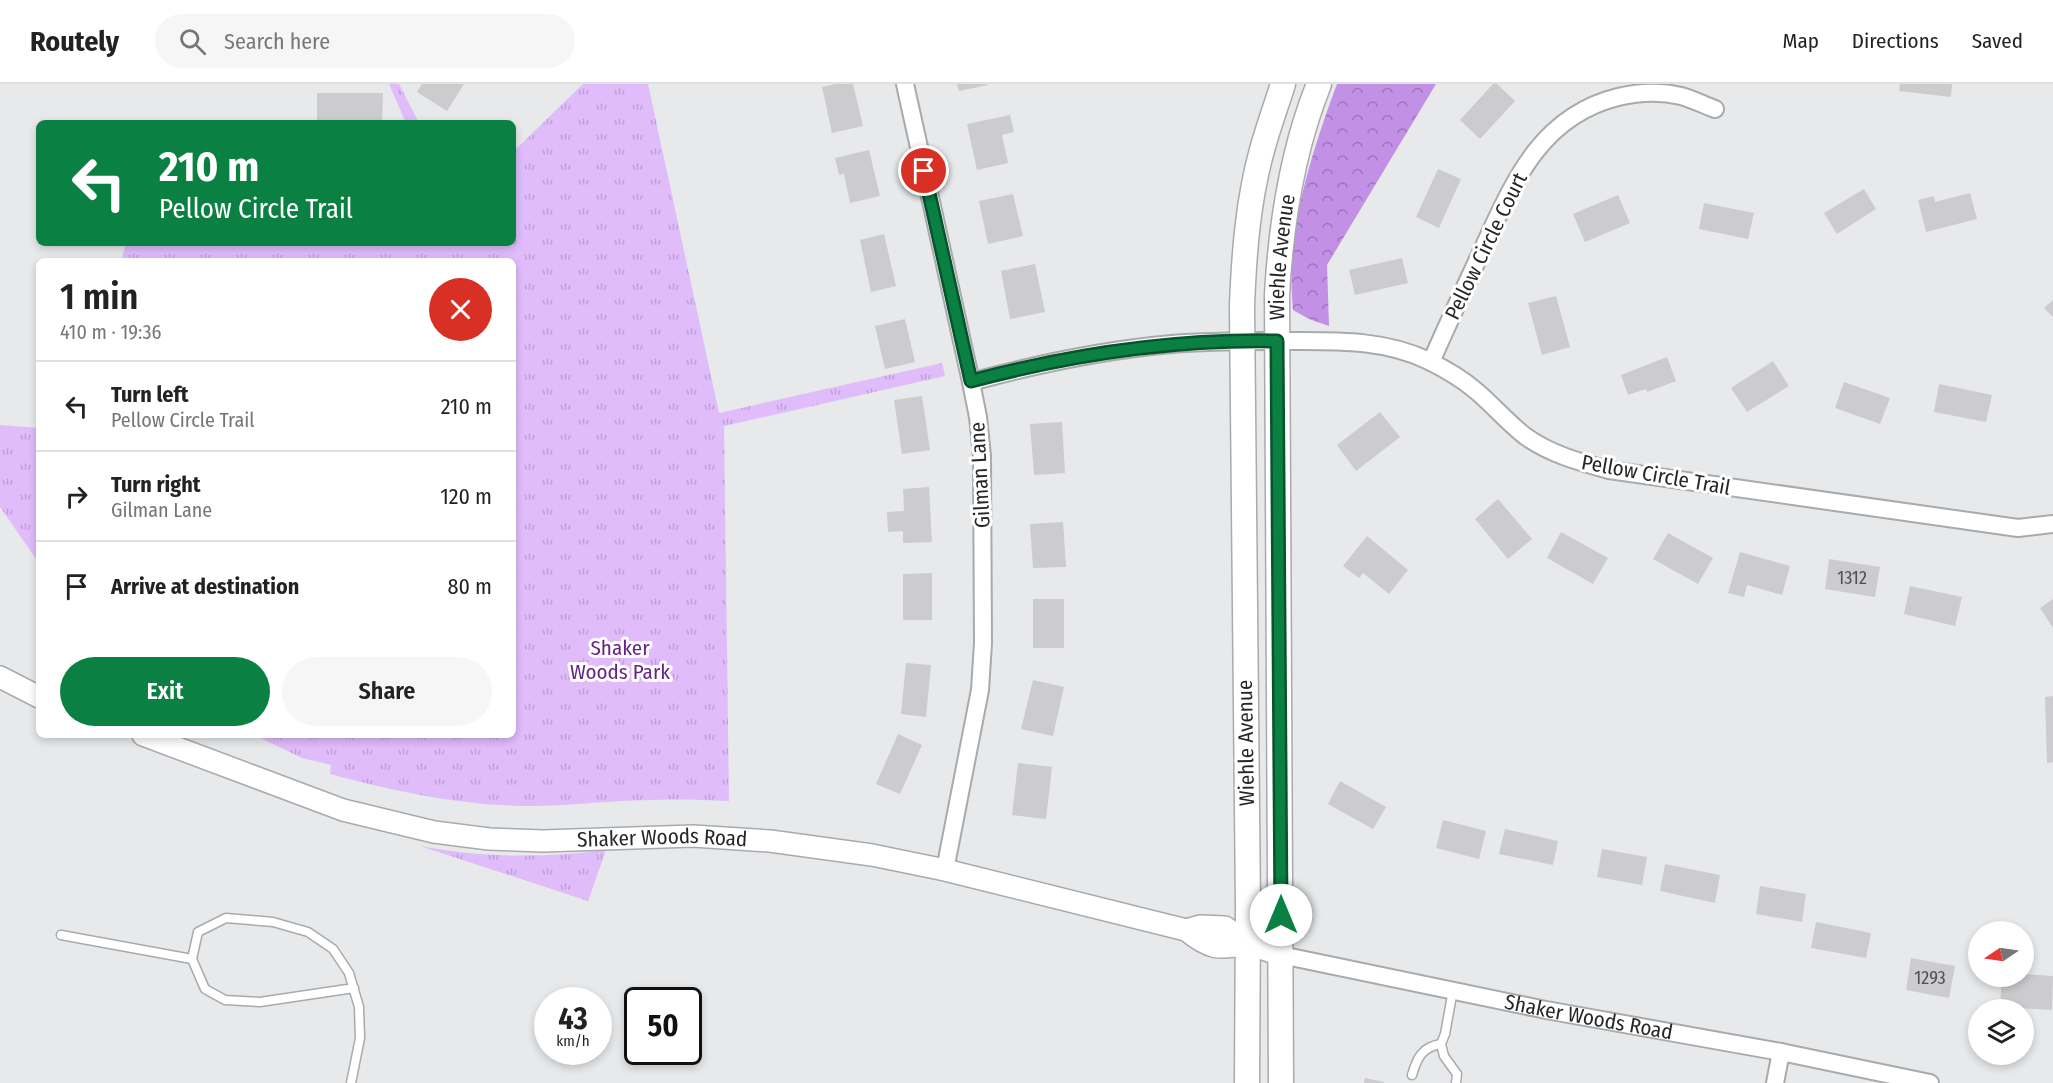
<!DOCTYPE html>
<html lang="en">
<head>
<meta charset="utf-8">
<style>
  :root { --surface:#fff; --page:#f6f6f6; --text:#222; --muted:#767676; --line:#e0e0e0; --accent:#0b8043 }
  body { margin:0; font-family:"Fira Sans Condensed",sans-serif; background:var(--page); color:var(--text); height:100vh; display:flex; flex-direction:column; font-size:22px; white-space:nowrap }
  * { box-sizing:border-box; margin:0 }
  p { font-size:20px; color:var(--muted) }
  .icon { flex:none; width:33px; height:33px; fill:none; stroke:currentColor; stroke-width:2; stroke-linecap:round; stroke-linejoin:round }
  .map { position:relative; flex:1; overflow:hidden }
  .drawer { position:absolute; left:36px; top:174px; width:480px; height:480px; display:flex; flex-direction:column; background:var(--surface); border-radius:9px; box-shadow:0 3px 9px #0003 }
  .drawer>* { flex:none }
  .banner { position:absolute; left:36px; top:36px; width:480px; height:126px; border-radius:9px; box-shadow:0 3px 9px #0003; background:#0b8043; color:#fff; overflow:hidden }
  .needle { width:39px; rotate:257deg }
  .tools { position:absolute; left:1968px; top:837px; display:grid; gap:12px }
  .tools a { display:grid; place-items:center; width:66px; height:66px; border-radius:50%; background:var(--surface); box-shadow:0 3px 9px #0003; font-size:30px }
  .speed { position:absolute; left:534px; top:903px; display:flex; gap:12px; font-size:30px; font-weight:700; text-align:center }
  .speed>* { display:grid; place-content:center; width:78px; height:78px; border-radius:50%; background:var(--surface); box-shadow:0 3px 9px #0003; line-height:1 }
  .speed small { font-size:15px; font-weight:400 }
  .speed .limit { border:3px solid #111; border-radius:9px; background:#fff; color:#111 }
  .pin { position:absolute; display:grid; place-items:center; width:51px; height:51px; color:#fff; margin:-26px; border:3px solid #fff; border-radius:50%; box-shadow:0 2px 6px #0007 }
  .me { position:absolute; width:66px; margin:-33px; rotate:0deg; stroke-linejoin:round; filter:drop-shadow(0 0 4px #0008) }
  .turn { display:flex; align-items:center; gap:21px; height:126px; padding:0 24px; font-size:27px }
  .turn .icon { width:78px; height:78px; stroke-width:2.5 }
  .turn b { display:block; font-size:42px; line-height:51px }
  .round { display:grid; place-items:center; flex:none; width:63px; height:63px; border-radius:32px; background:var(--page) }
  .summary { display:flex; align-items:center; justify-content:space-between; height:102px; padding:0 24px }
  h1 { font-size:36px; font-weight:600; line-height:45px }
  .action { display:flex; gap:12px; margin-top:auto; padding:12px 24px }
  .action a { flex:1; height:69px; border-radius:36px; background:var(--accent); color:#fff; font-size:24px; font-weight:600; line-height:69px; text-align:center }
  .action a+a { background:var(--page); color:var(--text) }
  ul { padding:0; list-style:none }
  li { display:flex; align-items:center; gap:18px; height:90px; padding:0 24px; border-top:2px solid var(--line) }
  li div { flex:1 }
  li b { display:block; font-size:22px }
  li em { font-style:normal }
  header { display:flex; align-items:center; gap:36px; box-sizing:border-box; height:84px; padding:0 30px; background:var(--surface); border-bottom:2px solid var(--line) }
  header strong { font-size:28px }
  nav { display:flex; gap:33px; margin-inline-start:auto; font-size:21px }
  .search { width:420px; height:54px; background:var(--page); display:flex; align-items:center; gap:15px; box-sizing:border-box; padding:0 21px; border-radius:33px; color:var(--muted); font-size:22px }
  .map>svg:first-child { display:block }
  .forest { fill:url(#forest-crowns) }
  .park { fill:url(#park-tufts) }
  .building { fill:#cccccf }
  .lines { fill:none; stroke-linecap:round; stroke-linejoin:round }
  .service-casing { stroke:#a8aaac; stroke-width:11 }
  .minor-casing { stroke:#a8aaac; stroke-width:20 }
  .tertiary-casing { stroke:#a8aaac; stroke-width:24 }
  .secondary-casing { stroke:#a8aaac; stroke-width:27 }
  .service { stroke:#fff; stroke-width:8 }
  .minor { stroke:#fff; stroke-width:16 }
  .tertiary { stroke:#fff; stroke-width:21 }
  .secondary { stroke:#fff; stroke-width:24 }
  .route-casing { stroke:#07532c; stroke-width:15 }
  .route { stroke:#0b8043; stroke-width:10 }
  .labels { text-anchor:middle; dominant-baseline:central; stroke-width:6; stroke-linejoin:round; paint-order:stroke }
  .number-label { font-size:18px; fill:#4f5051 }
  .street-label { font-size:21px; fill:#252627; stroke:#fff }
  .park-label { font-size:21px; fill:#632486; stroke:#fff }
</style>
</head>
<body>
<header>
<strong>Routely</strong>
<div class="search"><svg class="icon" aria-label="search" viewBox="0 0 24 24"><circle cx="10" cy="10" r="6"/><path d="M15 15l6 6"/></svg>Search here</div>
<nav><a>Map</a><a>Directions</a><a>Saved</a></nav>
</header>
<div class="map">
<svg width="2053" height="999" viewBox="0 0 2053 999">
  <defs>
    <pattern id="forest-crowns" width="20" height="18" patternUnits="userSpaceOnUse" patternTransform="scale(1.5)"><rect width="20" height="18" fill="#c290e4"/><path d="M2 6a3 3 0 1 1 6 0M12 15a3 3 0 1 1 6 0" fill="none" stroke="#9d75b9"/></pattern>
    <pattern id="park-tufts" width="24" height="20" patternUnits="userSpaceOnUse" patternTransform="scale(1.5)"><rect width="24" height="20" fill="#e0bcfb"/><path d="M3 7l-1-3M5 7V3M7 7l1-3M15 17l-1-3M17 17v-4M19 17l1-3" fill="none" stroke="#c0a1d7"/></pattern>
  </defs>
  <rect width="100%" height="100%" fill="#e7e9eb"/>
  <path class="forest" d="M1337 0H1436L1327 181 1329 242 1309 235 1293 226C1285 150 1311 70 1337 0Z"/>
  <g class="park">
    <polygon points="389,0 399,0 419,39 406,39"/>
    <path d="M583 0H648L719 329 942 279 945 292 724 342 729 717C704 716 680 715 655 716 616 716 576 721 537 722 467 723 397 708 330 690L331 681 302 674 254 651H513V177H121L126 159H513V68Z"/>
    <polygon points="0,341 39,344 39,479 0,423"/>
    <path d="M420 762C483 774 543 774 606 766L588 817Z"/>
  </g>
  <g class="building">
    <polygon points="422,0 464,0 447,27 417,8"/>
    <polygon points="836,0 853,0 863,42 832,49 822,3"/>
    <polygon points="957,0 987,0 988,1 959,7"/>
    <polygon points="1493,0 1497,0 1515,17 1480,55 1460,36"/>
    <polygon points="1900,0 1952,0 1951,13 1899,7"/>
    <polygon points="317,9 383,9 382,39 317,39"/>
    <polygon points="1010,31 1014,48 1002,51 1008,79 977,86 967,40"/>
    <polygon points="869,66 880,112 850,119 844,90 839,91 835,74"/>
    <polygon points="1438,85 1461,95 1439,144 1416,133"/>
    <polygon points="1864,105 1876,125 1837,150 1824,129"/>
    <polygon points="1970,109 1977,135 1926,148 1918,116 1934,112 1935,118"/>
    <polygon points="1013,110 1023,152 988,160 979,117"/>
    <polygon points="1618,111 1630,139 1585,158 1573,130"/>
    <polygon points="1704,119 1754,129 1748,155 1699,145"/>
    <polygon points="884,150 896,202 871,208 860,156"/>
    <polygon points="1402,174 1408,199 1355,211 1349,186"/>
    <polygon points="1035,180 1045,228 1010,235 1001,187"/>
    <polygon points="1556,212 1570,263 1542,271 1528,219"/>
    <polygon points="2053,216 2053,233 2044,224"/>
    <polygon points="905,235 915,278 885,285 875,242"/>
    <polygon points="1667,273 1676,297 1647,308 1646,305 1628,311 1621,291"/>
    <polygon points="1773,277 1789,302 1747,328 1731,304"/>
    <polygon points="1844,298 1890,314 1880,340 1835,324"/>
    <polygon points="1939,300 1992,311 1986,338 1934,328"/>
    <polygon points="922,312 930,366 902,370 894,316"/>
    <polygon points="1380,328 1400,353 1356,387 1337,361"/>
    <polygon points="1062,338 1065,389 1034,391 1030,340"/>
    <polygon points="929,403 932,458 903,459 903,447 888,448 887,428 904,427 903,405"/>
    <polygon points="1498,415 1532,455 1508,475 1475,435"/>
    <polygon points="1063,438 1066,483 1033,484 1030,440"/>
    <polygon points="1561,448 1608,474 1593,500 1547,474"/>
    <polygon points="1668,449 1713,474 1698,500 1653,475"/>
    <polygon points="1367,452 1408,486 1389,510 1363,489 1359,494 1343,482"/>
    <polygon points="1740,468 1790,482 1782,511 1747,501 1744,513 1728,509"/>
    <polygon points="1829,475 1880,483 1875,513 1825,505"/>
    <polygon points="932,489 932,536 903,536 903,490"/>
    <polygon points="1910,502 1962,513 1955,542 1904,530"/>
    <rect x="1033" y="515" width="31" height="49"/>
    <polygon points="2053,515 2053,544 2040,524"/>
    <polygon points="906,579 931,581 926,633 901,630"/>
    <polygon points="1033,596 1064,603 1053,652 1021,645"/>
    <polygon points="2053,612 2053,678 2047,679 2045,613"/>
    <polygon points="898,650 922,661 900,710 876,700"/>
    <polygon points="1018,679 1052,683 1046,735 1012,731"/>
    <polygon points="1340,697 1386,723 1373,745 1328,720"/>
    <polygon points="1443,736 1486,747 1479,775 1436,764"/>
    <polygon points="1505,745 1558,757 1553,781 1499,770"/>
    <polygon points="1602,765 1647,773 1642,801 1597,793"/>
    <polygon points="1665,780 1720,791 1715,819 1660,807"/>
    <polygon points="1760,802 1806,810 1802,838 1756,830"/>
    <polygon points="1816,838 1871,849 1866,874 1811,864"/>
    <polygon points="1911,874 1955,882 1949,914 1906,906"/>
    <polygon points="2024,890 2053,892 2052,926 2000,923 2002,892 2024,892"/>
    <polygon points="1365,994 1384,998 1384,999 1364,999"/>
  </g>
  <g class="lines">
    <g class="service-casing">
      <g id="service">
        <polyline points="61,851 192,875"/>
        <polyline points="1453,906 1445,950 1441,960 1444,972 1457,990 1456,999"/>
        <path d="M1412 991C1417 974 1422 963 1441 960"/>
        <polyline points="351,999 360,954 359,923 349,889 333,865 308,848 273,838 226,834 198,848 192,875 205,905 225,916 260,918 354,904"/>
      </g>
    </g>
    <g class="minor-casing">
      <g id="minor">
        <polyline points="905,0 971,298 978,333 982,372 983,559 980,606 945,786"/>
        <path d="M1431 278C1448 239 1466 201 1484 162 1514 97 1541 32 1618 13 1639 8 1660 7 1681 12 1692 15 1704 21 1715 25"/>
        <path d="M971 298C1037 280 1104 266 1172 260 1210 257 1248 257 1286 257 1334 257 1384 255 1429 277 1445 285 1461 294 1475 306 1492 320 1507 338 1525 352 1550 370 1579 378 1609 386L2018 444 2053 440"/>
        <path id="s1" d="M1281 871 1546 926 1781 968 1930 999"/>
        <polyline points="1775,999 1781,968"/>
      </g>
    </g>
    <g class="tertiary-casing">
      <g id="tertiary">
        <polyline points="0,593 39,613"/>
        <path id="s2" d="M143 651 343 726 434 748 489 755 543 757 693 752 770 757 872 771 945 786 1186 846C1209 865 1218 866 1248 860"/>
        <polyline points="1186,846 1200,842 1225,843 1248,860 1281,871"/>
      </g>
    </g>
    <g class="secondary-casing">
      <g id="secondary">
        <path d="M1247 999 1248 824 1242 222C1244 170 1248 116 1262 66 1268 44 1276 22 1283 0"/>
        <path id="s3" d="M1281 999 1277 211C1281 138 1292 67 1319 0"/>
      </g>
    </g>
    <use href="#service" class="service"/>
    <use href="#minor" class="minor"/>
    <use href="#tertiary" class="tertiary"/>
    <use href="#secondary" class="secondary"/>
  </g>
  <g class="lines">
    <g class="route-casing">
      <path id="route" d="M924 87 971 297C1073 270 1172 255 1277 257L1281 831"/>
    </g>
    <use href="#route" class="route"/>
  </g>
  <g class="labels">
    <g class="number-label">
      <text x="1852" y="494">1312</text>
      <text x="1930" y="894">1293</text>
    </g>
    <g class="street-label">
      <text transform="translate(1486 162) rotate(-64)">Pellow Circle Court</text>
      <text stroke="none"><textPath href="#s3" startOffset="826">Wiehle Avenue</textPath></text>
      <text transform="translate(980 391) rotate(-93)">Gilman Lane</text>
      <text transform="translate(1656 391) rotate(10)">Pellow Circle Trail</text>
      <text transform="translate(1246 659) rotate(-91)">Wiehle Avenue</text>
      <text stroke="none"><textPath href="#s2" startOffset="536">Shaker Woods Road</textPath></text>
      <text stroke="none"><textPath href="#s1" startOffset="314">Shaker Woods Road</textPath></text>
    </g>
    <g class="park-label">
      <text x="620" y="564">Shaker<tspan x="620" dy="24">Woods Park</tspan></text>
    </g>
  </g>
</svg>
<div class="tools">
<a><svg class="needle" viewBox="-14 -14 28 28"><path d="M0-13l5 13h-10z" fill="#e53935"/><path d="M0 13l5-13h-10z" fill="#767676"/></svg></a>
<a><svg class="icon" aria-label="layers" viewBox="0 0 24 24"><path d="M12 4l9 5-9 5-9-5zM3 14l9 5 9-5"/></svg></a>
</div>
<div class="speed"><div>43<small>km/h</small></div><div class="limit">50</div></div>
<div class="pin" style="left:924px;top:87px;background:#d93025"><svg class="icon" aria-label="arrive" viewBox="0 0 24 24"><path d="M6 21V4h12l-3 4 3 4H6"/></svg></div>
<svg class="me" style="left:1281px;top:831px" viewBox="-20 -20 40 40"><circle r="19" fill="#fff"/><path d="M0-13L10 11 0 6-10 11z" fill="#0b8043"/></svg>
<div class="banner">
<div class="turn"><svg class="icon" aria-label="left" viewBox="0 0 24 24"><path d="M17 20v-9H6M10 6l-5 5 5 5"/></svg><div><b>210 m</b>Pellow Circle Trail</div></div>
</div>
<section class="drawer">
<div class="summary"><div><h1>1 min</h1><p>410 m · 19:36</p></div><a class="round" style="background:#d93025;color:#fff"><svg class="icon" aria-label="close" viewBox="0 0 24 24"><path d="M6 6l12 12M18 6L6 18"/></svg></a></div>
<ul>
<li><svg class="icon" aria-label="left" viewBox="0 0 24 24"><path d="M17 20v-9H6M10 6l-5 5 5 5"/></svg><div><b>Turn left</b><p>Pellow Circle Trail</p></div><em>210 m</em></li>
<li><svg class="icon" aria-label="right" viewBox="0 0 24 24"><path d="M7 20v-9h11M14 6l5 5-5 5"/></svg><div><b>Turn right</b><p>Gilman Lane</p></div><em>120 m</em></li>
<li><svg class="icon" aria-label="arrive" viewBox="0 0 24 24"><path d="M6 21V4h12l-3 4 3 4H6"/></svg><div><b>Arrive at destination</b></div><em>80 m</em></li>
</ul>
<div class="action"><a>Exit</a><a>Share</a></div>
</section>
</div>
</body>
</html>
